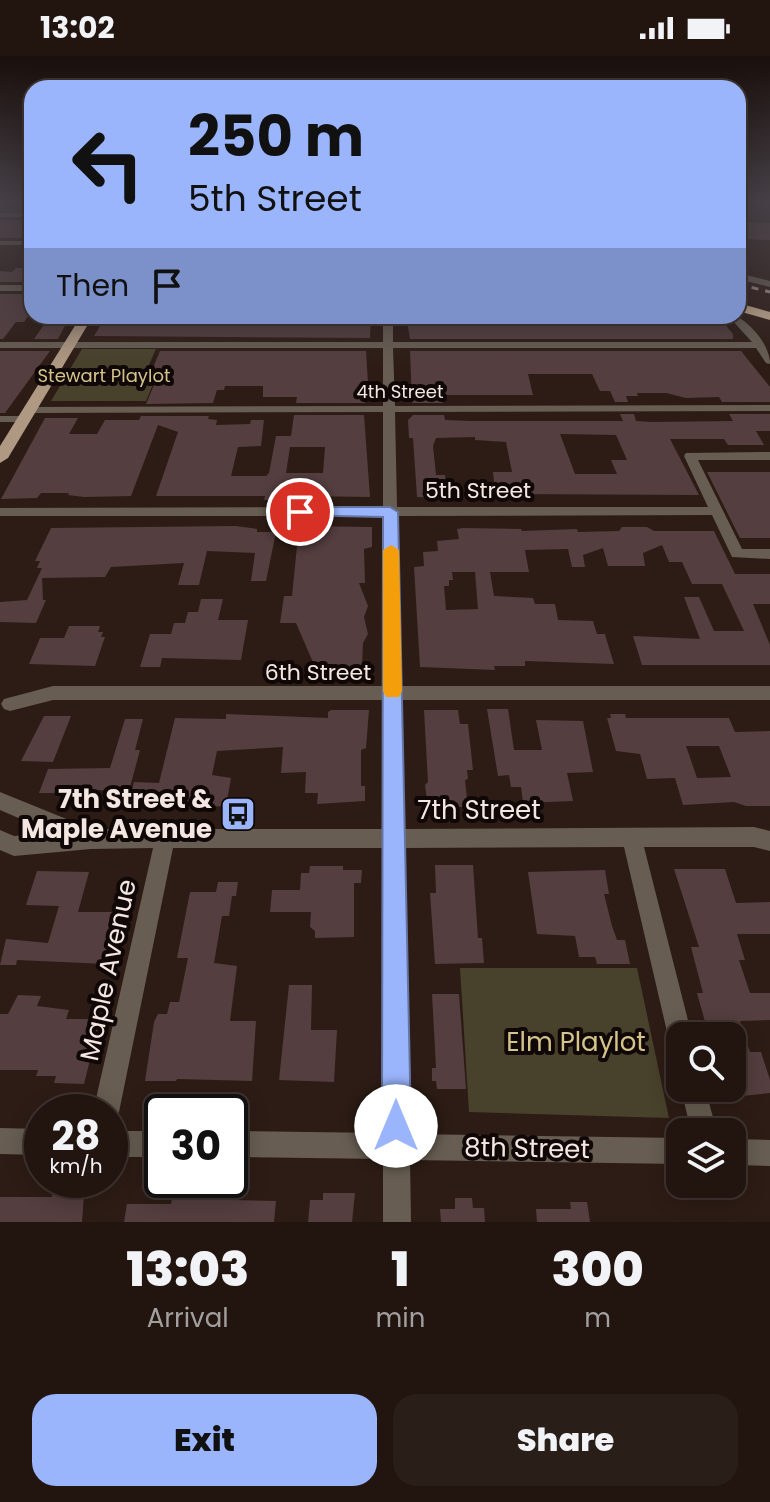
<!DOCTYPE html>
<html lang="en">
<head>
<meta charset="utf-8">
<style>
  :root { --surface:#221510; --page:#2a1e19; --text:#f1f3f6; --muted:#a29f9f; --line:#3f3430; --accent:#9bb5fd }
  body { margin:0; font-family:Poppins,sans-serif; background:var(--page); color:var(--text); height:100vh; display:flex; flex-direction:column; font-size:30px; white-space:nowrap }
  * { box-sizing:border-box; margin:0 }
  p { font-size:26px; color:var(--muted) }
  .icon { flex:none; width:44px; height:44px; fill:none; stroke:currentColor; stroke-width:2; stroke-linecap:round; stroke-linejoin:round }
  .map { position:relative; height:1166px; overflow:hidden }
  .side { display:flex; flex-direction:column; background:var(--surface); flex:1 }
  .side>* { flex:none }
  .hud { position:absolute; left:24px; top:24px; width:722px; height:244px; border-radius:24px; box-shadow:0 4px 20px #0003,0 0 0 2px var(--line); background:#9bb5fd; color:#111; overflow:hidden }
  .buttons { position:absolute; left:666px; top:966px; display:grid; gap:16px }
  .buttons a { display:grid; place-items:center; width:80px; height:80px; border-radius:16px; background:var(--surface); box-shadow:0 4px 20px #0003,0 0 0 2px var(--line); font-size:40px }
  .speed { position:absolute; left:24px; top:1038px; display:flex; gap:16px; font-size:40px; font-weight:700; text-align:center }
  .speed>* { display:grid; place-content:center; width:104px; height:104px; border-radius:50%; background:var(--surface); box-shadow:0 4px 20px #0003,0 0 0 2px var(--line); line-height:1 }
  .speed small { font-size:20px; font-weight:400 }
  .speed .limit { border:4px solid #111; border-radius:12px; background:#fff; color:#111 }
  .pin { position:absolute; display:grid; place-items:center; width:68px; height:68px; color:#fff; margin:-34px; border:4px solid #fff; border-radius:50%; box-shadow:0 2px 8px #0007 }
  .me { position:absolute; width:88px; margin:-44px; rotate:0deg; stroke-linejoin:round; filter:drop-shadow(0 0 6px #0008) }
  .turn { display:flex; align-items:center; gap:28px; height:168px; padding:0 32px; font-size:36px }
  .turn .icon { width:104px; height:104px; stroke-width:2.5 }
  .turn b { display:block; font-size:56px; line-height:68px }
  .then { display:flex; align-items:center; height:76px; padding:0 32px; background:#0003; gap:16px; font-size:30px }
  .eta { display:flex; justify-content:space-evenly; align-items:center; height:136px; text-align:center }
  .eta b { font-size:48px; font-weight:800; line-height:56px }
  .button { display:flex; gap:16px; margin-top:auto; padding:16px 32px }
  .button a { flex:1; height:92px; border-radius:24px; background:var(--accent); color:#111; font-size:32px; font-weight:800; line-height:92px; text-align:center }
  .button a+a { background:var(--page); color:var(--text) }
  .status { display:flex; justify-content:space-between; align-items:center; height:56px; padding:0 40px; background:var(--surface); direction:ltr }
  .status svg { height:22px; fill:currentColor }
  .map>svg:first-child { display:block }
  .green { fill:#48422c }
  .building { fill:#543e3f; fill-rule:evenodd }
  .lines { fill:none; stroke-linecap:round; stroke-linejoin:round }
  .minor { fill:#675d52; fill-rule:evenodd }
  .major { fill:#af9983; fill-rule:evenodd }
  .highway { fill:#cbb196; fill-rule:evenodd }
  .rail { stroke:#a89994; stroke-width:3; stroke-dasharray:7 7; stroke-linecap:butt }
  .route { fill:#9bb5fd; stroke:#6576a4; stroke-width:2 }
  .slow { fill:#f59e0b }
  .labels { text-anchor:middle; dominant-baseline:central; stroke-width:8; stroke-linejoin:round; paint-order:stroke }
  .far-park-label { font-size:18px; fill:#d4c48a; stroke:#100806 }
  .far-street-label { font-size:18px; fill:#f4e7e2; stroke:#100806 }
  .street-label { font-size:22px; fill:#f4e7e2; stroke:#100806 }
  .near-poi-label { font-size:26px; font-weight:bold; fill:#f4e7e2; stroke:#100806; text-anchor:end }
  .near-street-label { font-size:26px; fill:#f4e7e2; stroke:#100806 }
  .near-park-label { font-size:26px; fill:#d4c48a; stroke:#100806 }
</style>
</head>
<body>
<div class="status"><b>13:02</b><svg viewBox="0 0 49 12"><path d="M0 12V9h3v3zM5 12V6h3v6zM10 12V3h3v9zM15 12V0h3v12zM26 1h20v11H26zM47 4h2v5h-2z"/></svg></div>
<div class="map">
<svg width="770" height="1166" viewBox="0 0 770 1166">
  <rect width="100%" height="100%" fill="#2d1c15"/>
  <g class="green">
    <polygon points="82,293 156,293 145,318 157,319 146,345 51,345"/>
    <polygon points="637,912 669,1062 469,1056 460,912"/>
  </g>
  <g class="building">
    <rect x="0" y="164" width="32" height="18"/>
    <polygon points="738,166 770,167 770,184 744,183 738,175"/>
    <polygon points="16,212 32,212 26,220 32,220 32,226 0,226 0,215 12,216"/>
    <polygon points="0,238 32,238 32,255 24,266 16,266 3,283 0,283"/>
    <polygon points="50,260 70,260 58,283 34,283"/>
    <polygon points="106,260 214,260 213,262 291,265 294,260 371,260 370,282 94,280"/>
    <polygon points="406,260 465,262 466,268 503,268 502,263 513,263 512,260 579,260 629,267 665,267 663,263 674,263 672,260 718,260 733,278 733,283 410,283"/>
    <polygon points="0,295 50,295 5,357 0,357"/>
    <polygon points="160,295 366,295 368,327 365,347 296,347 297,341 263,341 263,330 225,330 224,334 217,334 213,347 146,348 160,315 152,314"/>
    <polygon points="410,295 741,295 770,331 770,346 722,346 719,341 686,342 666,337 637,337 638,340 626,340 628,346 615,346 610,335 600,335 592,318 528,318 533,339 443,339 443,347 412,347"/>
    <path d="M620 358H634L636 365 651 366 733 365 729 358H770V375H756L764 389H728L724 383H670L699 439 513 438 514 441H480L477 426H494L493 416H512L506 386 475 384V381L436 382 433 390 436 419H445L447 439H441V442L417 441 413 382H409L408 364 413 359H444L445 364 471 365H623ZM560 378 616 379 627 404H611L617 418H575Z"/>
    <path d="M294 359H364L370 441 302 440 303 430 283 427 281 445 264 444 265 440H156L178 376 158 369 131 440 84 441 68 439 69 437H41L37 442 1 443 45 362H78L69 378H97L105 364H139L141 360H209L208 363 217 364 216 369 250 368 251 364H264L261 390 238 391 231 420H266L269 417 276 380H291ZM290 391H325L323 417H286Z"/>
    <polygon points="707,416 770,416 770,482 740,482"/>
    <polygon points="236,470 257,473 257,476 276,476 266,525 251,525 255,497 207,495 199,529 178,529 184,507 111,511 105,521 42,522 43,544 46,544 36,567 0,566 0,546 27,544 42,512 37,512 40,505 35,505 51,472"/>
    <polygon points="299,470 372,471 372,491 364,493 365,527 359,527 368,550 364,561 368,578 363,587 362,611 315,611 296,567 280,567 284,540 292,540"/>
    <path d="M622 471H647L654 475H714L735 518H770V548H753L770 589V609H642L633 580 700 583 684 541H699L714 575H744L722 528H692L682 506H669L662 489 643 497 645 510H608L603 492 583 499 585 511H572L568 493 525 494 529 516H490L494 540 533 542 535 548H555L558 564 593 565 597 578H605L606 582 614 608 525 605V610H494L495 614 420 611 414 511 424 510 423 496 438 495 437 485 459 483 457 473 463 472 521 473 522 475 577 473 578 476 619 475ZM452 516H475L478 553 446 554 444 530H449V524H453Z"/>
    <polygon points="201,543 223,543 218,564 248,564 241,604 162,602 160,611 140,611 150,578 171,578 174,567 185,567 188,556 198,556"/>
    <polygon points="69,570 100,570 98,576 103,576 101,581 105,581 95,610 29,608 40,582 64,582"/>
    <polygon points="487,653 508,653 514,694 542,694 536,664 583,665 593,716 567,717 573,745 523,747 521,731 511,731 509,719 498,720"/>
    <polygon points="331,654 369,654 366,692 361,694 361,730 365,730 365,745 317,748 318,737 305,737 306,716 281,717 283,691 217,695 212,719 231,722 226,750 160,753 160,751 153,750 155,745 129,744 134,726 159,727 175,662 226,663 226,658 328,662 328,656"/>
    <polygon points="424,654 458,654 460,668 468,668 473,714 467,714 468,723 465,724 468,751 428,751 425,729 428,726"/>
    <path d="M610 658H625L626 662H729L735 676 770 675V750H746L734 746 683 749 675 722 647 723 640 698 616 695 607 662H611ZM686 690H719L731 721 697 722Z"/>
    <polygon points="44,660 71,660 53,706 21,705"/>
    <polygon points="125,663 143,663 135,694 140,694 129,735 96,734 94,741 56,741 57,737 39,737 48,713 110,712"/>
    <polygon points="435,809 473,809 478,882 482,882 484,907 435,908 430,837 436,837"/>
    <polygon points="310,810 343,810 343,814 362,814 361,827 354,827 354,881 315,882 315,875 310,871 311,856 270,856 272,834 300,834 301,817 309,817"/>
    <polygon points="674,813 725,813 736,847 770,846 770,878 737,878 745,904 739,904 750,937 770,937 770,964 740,965 750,996 761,996 770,1024 770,1037 732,1041 732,980 709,980 697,937 703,937 691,891 699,891"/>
    <polygon points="605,814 609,838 604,838 612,870 617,884 625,884 630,908 597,908 595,901 579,901 575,880 537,878 528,816"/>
    <polygon points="37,815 89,816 78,856 119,856 106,908 17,904 16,909 0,909 6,883 48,887 59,850 26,849"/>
    <polygon points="218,826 238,826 236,840 232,840 229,860 222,860 214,907 237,910 230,965 256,965 252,1025 177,1023 176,1025 145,1025 154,966 158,958 167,958 170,946 179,946 188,902 177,902 190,836 216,836"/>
    <polygon points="289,929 312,929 311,974 337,974 334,1026 279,1024"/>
    <polygon points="432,938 459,938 466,1033 437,1033 436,1025 432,1025 432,1012 436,1012"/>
    <polygon points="18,939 41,940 37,950 69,954 66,963 100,963 84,1028 54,1027 56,1020 36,1020 38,1014 0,1014 0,958 8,958"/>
    <polygon points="323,1137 355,1137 352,1166 308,1166 310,1144 323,1144"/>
    <polygon points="52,1139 84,1139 82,1166 0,1166 0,1141 52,1141"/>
    <polygon points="455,1142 472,1142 473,1152 484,1152 485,1166 441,1166 440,1153 455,1153"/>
    <polygon points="172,1143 276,1145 274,1166 124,1166 127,1148 171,1148"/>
    <polygon points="570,1146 587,1146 590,1166 537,1166 536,1153 571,1153"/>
  </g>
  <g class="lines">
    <g class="minor">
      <rect x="0" y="157" width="32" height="4"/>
      <rect x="0" y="185" width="32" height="4"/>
      <polygon points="738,217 770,225 770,231 738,223"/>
      <rect x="0" y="229" width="32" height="6"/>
      <path d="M383 260H393V286H752L731 263 736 260C752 268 770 290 770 308L766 307 756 292H393L395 350 770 349V355L395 356 397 451H708L684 400 686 397 770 396V404H698L742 493H770V503L732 501 712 459 397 460 400 630H770V644H400L403 773 754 771 770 775V795L754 791H644L692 980H680V992L672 988 668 980 624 791 403 792 409 1078 680 1082V1108L410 1104 411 1166H383V1103L230 1101V1075L383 1077V792H173L119 1056 115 1065 110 1067V1056H93L153 792 91 793 14 800 0 794V774L14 780 53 777 0 754V736L91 773H383V644H53L10 655 4 653 1 648 4 643 53 630H383V460H0V452L383 451V356L30 357 24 354 30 351 383 350V292H0V286H383Z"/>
      <polygon points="0,360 24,360 30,363 24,366 0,366"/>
      <polygon points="681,1032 705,1032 717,1076 691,1076"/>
      <polygon points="0,1072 42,1073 42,1099 0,1098"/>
      <rect x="110" y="1075" width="52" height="26"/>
      <polygon points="732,1083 770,1084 770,1110 732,1109"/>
    </g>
    <polygon class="major" points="81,260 93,260 8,402 0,407 0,390"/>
    <polygon class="highway" points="738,247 770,256 770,264 738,255"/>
    <polyline class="rail" points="738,228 770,236"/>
  </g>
  <linearGradient id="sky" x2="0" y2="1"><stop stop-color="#190f0c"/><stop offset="0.47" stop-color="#464046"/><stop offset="1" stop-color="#464046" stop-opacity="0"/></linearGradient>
  <rect width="770" height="310" fill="url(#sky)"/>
  <polygon class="route" points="300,451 390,451 398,456 411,1070 407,1081 396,1085 386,1081 382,1070 383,461 295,459 293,456"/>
  <polygon class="slow" points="391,489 399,494 402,635 399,641 386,641 383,635 383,494"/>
  <defs>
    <g id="bus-square" transform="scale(1.8)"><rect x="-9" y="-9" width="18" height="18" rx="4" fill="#9bb5fd" stroke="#100806"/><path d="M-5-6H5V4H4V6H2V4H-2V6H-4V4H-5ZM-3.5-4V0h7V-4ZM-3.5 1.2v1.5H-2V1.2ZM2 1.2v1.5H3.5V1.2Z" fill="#111"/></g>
  </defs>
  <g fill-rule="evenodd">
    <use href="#bus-square" x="238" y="758"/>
  </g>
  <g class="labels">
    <g class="far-park-label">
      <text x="104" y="319">Stewart Playlot</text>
    </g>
    <g class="far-street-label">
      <text x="400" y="335">4th Street</text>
    </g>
    <g class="street-label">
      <text x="478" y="434">5th Street</text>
      <text x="318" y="616">6th Street</text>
    </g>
    <g class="near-poi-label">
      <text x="212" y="743">7th Street &amp;<tspan x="212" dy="30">Maple Avenue</tspan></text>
    </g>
    <g class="near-street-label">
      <text x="479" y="754">7th Street</text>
      <text transform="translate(108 914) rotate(-78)">Maple Avenue</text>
      <text transform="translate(527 1092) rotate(1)">8th Street</text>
    </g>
    <g class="near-park-label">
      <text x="576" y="986">Elm Playlot</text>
    </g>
  </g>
</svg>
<div class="buttons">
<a><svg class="icon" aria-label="search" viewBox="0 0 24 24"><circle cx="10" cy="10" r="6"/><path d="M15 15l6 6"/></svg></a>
<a><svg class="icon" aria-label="layers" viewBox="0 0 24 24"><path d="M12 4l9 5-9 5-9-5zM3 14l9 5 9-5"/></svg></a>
</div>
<div class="speed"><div>28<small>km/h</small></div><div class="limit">30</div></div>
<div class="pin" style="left:300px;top:456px;background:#d93025"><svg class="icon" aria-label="arrive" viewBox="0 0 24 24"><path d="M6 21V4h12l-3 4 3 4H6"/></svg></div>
<svg class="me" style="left:396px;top:1070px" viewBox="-20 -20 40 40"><circle r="19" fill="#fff"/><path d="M0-13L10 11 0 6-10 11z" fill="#9bb5fd"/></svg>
<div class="hud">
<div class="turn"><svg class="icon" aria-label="left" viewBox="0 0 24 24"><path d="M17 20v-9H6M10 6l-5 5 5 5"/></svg><div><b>250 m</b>5th Street</div></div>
<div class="then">Then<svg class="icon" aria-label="arrive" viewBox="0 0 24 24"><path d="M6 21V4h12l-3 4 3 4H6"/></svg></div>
</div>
</div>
<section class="side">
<div class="eta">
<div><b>13:03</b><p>Arrival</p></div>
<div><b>1</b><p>min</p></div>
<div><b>300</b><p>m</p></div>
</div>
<div class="button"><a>Exit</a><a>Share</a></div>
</section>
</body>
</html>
